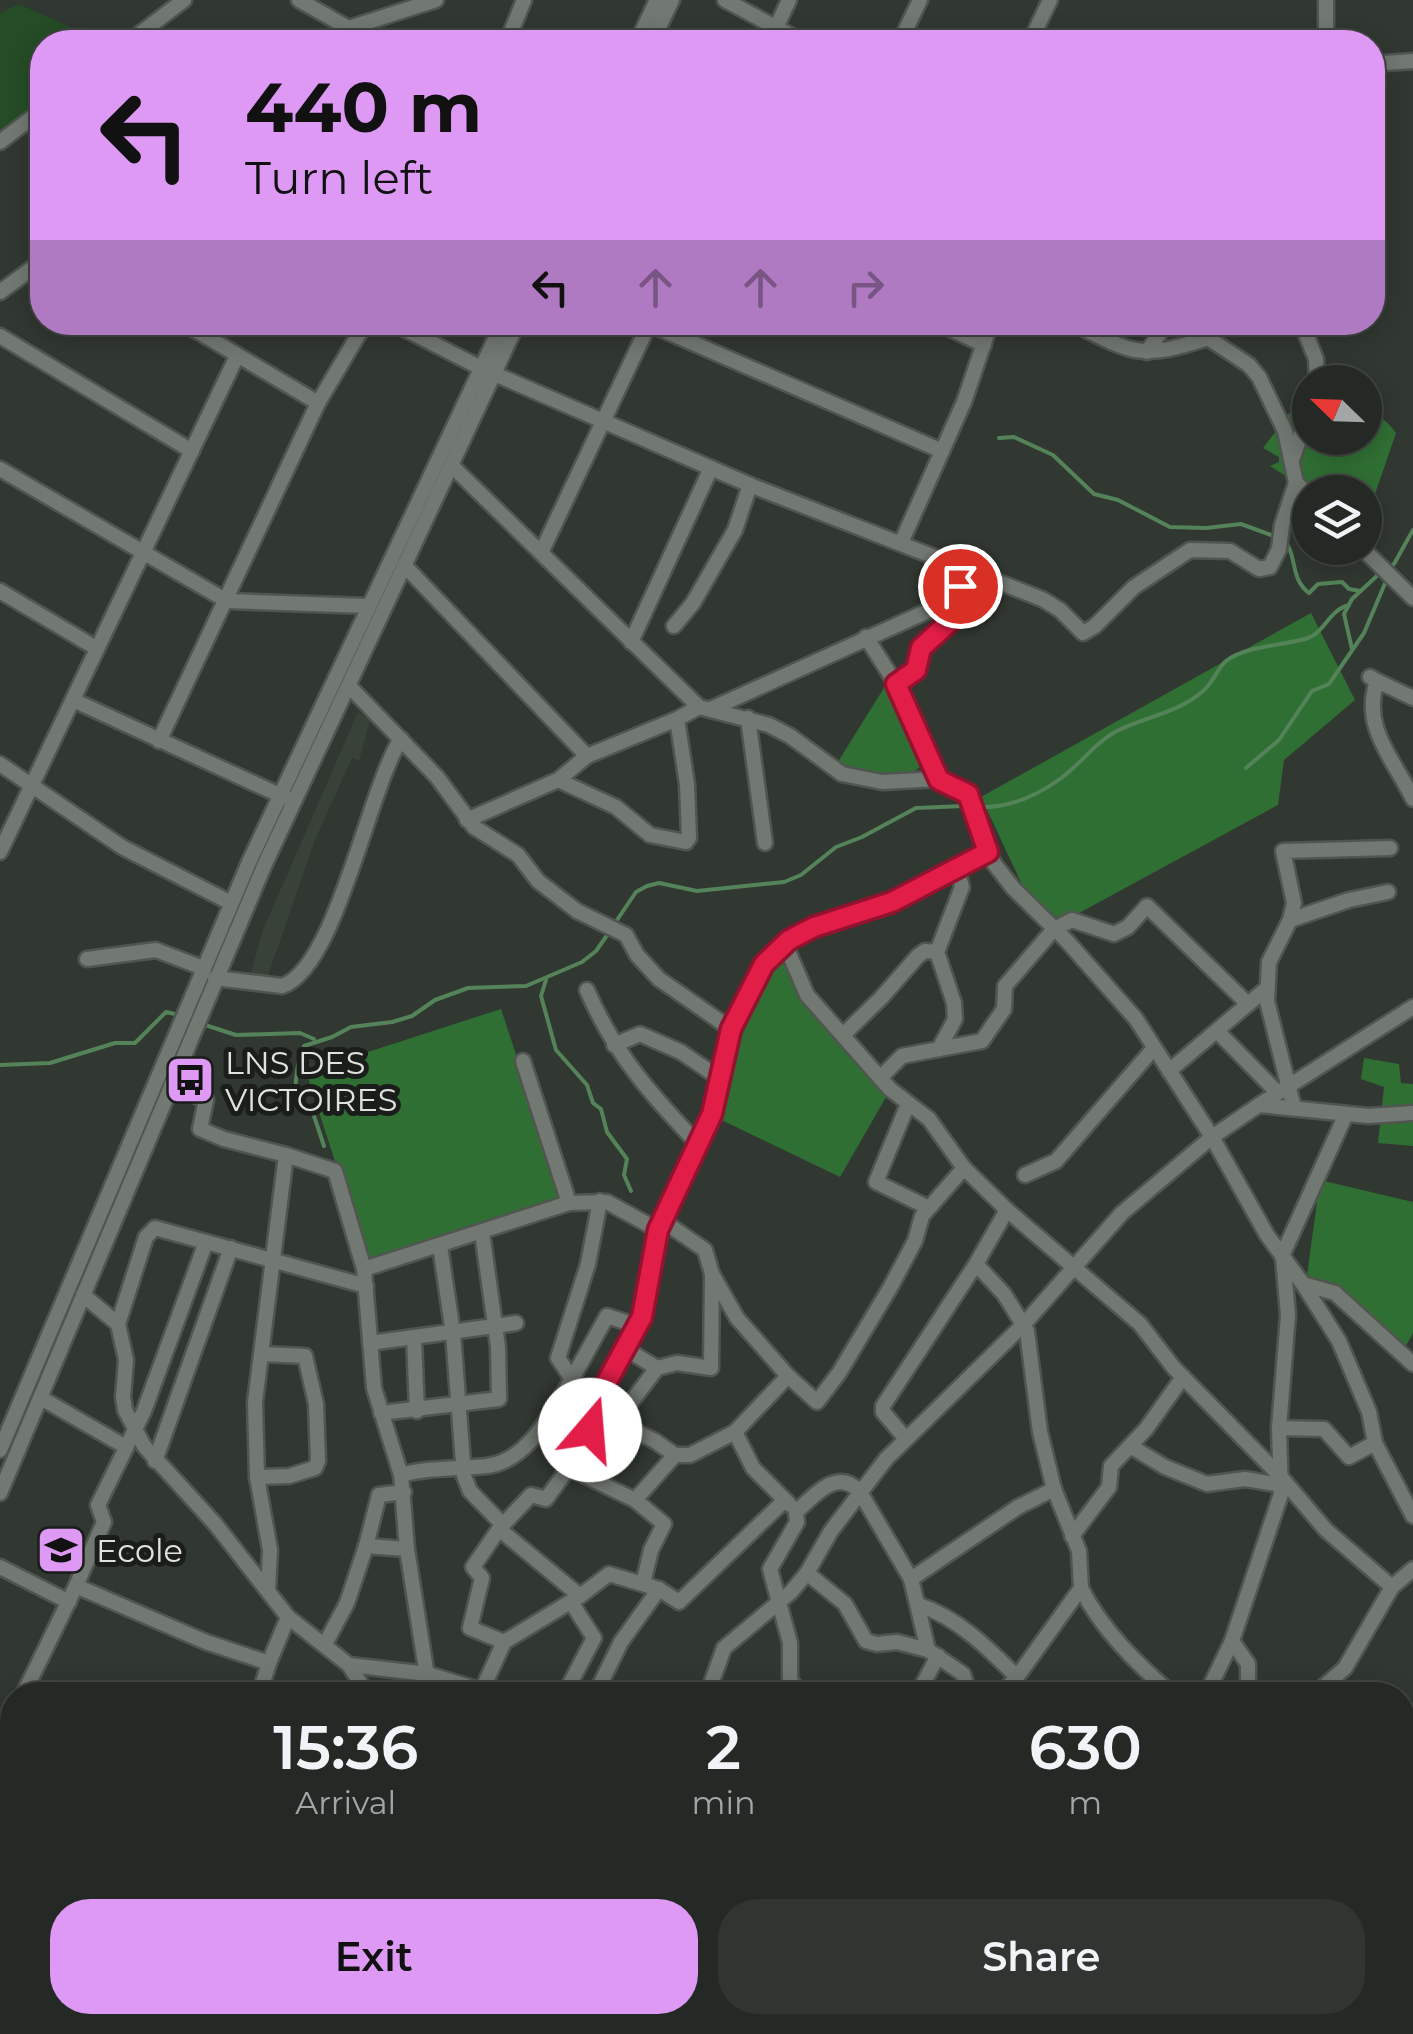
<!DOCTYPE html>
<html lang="en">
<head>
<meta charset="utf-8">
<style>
  :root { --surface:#252925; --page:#313532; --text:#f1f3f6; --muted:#a3a6a7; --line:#424542; --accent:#dd99f4 }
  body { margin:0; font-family:Montserrat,sans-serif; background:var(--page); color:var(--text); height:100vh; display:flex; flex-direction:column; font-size:38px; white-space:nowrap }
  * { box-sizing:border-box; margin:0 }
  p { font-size:32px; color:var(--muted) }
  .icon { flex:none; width:55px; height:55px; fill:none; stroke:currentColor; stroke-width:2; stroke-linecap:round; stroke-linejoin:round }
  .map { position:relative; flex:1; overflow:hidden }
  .details { position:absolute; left:0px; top:1682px; width:1415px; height:352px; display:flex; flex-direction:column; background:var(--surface); border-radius:40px 40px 0 0; box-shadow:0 5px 25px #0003,0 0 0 2px var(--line) }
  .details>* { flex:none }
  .banner { position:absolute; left:30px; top:30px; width:1355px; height:305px; border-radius:40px; box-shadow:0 5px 25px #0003,0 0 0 2px var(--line); background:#dd99f4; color:#111; overflow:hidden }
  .needle { width:65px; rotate:293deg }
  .tools { position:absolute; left:1292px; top:365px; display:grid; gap:20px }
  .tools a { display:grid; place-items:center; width:90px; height:90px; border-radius:50%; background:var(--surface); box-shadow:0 5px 25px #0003,0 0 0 2px var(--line); font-size:50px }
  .pin { position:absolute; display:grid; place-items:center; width:85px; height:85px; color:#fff; margin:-42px; border:5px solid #fff; border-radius:50%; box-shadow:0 2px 10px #0007 }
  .me { position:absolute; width:110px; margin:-55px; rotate:18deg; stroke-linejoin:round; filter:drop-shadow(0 0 8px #0008) }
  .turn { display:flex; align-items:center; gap:35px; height:210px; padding:0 50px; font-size:45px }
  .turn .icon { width:130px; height:130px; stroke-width:2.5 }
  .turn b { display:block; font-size:70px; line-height:85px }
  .lanes { display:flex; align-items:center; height:95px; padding:0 50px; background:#0003; justify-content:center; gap:50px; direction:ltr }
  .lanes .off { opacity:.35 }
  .eta { display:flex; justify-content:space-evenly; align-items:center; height:170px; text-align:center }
  .eta b { font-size:60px; font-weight:600; line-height:70px }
  .action { display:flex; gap:20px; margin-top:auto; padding:20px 50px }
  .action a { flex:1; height:115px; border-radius:40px; background:var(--accent); color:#111; font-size:40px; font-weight:600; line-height:115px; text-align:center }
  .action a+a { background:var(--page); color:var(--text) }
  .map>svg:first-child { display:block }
  .built { fill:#384238 }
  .green { fill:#244c26 }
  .forest { fill:#306f34 }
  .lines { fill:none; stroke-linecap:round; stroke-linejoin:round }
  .stream { stroke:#548359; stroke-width:4 }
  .minor-casing { stroke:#505550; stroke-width:19 }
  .minor { stroke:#727872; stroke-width:14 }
  .route-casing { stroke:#92132f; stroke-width:25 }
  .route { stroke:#e11d48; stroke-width:18 }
  .labels { text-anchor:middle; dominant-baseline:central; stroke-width:10; stroke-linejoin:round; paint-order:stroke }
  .poi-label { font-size:32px; fill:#dfe2df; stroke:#1b1d1b; text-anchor:start }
</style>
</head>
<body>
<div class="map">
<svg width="1413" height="2034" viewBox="0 0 1413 2034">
  <rect width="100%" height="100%" fill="#313731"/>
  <polygon class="built" points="358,712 370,721 359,761 352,758 315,840 264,987 248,982 263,930"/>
  <polygon class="green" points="19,4 72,28 62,40 66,42 42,42 42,107 0,139 0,13"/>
  <g class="forest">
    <path d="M1308 389 1310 438H1365V411C1378 414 1388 421 1396 433L1365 523V492H1311L1270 466 1279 462V457L1263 448Z"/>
    <polygon points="1311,613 1355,700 1284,760 1278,805 1057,925 1026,893 981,797"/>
    <polygon points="887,683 923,764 910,776 862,774 836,765"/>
    <polygon points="784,948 806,1002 889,1092 840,1177 703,1111 752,987"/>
    <polygon points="501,1009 565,1203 369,1266 306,1072"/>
    <polygon points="1364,1058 1399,1064 1401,1083 1413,1084 1413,1146 1378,1143 1384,1087 1361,1079"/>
    <polygon points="1320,1180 1413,1202 1413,1333 1403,1351 1306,1283"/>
  </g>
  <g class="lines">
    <g class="stream">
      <polyline points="999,438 1014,437 1053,455 1094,494 1118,500 1170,527 1206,528 1241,524 1274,536"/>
      <path d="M1283 539C1298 554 1289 578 1309 593L1318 584 1342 582 1349 589 1360 591"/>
      <polyline points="1387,569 1394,564 1413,530"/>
      <polyline points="1352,649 1344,614 1352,599 1379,574"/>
      <polyline points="1246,768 1279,740 1312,691 1329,684 1364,633 1386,581"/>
      <path d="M974 807C1005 809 1035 797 1060 779 1081 764 1096 741 1119 730 1148 716 1178 713 1203 691 1213 683 1217 669 1226 661 1247 645 1284 646 1308 638 1325 632 1329 610 1349 605"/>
      <polyline points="615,923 636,892 647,886 659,883 697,891 784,882 801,875 836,847 862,837 916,808 964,806"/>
      <polyline points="546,980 541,996 556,1050 587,1085 593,1103 601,1109 607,1132 627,1159 624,1175 631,1191"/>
      <polyline points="202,1024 236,1035 300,1033 314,1039"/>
      <polyline points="0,1065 50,1063 115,1043 135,1043 166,1012 179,1015"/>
      <path d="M324 1146 313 1113 298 1104C293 1086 297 1063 304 1046L332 1037 351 1027 392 1022 412 1016 435 1000 468 988 526 986 582 962 596 951 610 931"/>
    </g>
    <g class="minor-casing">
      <g id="minor">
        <polyline points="299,0 373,42"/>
        <polyline points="725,0 803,42"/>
        <polyline points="776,28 789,0"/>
        <polyline points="129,42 184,0"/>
        <polyline points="330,42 349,28 436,0"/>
        <polyline points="507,42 524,0"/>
        <polyline points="637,42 657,0"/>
        <polyline points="652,42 672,0"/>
        <polyline points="900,42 920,0"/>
        <polyline points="1030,42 1050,0"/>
        <polyline points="1326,42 1326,0"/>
        <polyline points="1372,64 1413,61"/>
        <polyline points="0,142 42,110"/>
        <polyline points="0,292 42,261"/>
        <polyline points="182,322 318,403"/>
        <polyline points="391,322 481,368 750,485 1042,599 1060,610 1083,633 1095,626 1134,587 1190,550 1230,551 1259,569 1270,567 1279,549 1282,525 1296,483"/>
        <polyline points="936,322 984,345"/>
        <path d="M1071 322C1133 354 1140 360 1208 338"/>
        <polyline points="1194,322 1208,338 1249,365 1259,377 1285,431 1296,483 1310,496"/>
        <polyline points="1301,322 1316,359 1317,382"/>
        <polyline points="649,324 942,451"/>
        <polyline points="0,336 192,451"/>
        <polyline points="1147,352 1167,322"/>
        <polyline points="1292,460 1310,409"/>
        <polyline points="451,465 699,707 769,725 790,736 842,774 882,782 939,779 965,791 993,862 1013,888 1067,941 1136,1019 1212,1137 1267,1235 1303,1284 1339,1341 1369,1412 1375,1443 1413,1516"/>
        <polyline points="0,469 227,601 368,606"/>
        <polyline points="901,543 964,402 991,322"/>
        <polyline points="1362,548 1413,598"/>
        <polyline points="541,553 650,322"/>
        <polyline points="404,565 587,756"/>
        <polyline points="0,591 96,648"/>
        <polyline points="674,626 693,603 735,530 750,485"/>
        <polyline points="866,637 896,684 939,779"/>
        <polyline points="631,642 711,468"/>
        <path d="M1370 677 1377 681C1361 728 1394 759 1413 799"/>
        <polyline points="1377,681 1413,698"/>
        <polyline points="896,684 916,669 921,649 949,626 960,607 960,586 950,565"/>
        <polyline points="350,687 437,777 474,827 518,855 538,881 577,911 626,935 637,955 659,979 731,1029"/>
        <polyline points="73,700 286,798"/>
        <polyline points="711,709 930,610 940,611 949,626"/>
        <polyline points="748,718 765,843"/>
        <polyline points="159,741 318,403 366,322"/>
        <polyline points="0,764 122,847 231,903"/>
        <polyline points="558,780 616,807 650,835 686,842 689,838 687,784 677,719"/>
        <polyline points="467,820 558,780 587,756 677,719 699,707"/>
        <polyline points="0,852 237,356"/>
        <polyline points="1290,920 1349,900 1388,892"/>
        <polyline points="785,944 807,995 890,1089 929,1119 964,1168 1007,1210 1140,1324 1174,1368 1280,1476 1326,1530 1392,1587"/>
        <polyline points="87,959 156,950 203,968"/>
        <path d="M215 978 282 986C336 969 369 787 401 739"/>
        <path d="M587 990C614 1053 651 1095 698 1144"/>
        <polyline points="1218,1032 1277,1092"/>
        <polyline points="843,1035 881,998 918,956 925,951 937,952"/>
        <polyline points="614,1045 640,1034 681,1052 722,1080"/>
        <polyline points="939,1049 982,1041 1004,1009 1005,986 1054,929 1072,920 1114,934 1128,927 1147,906 1248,1004"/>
        <polyline points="523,1061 569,1203"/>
        <polyline points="1169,1071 1267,988"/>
        <polyline points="880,1078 902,1056 939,1049 955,1019 954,1003 937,952 962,887 957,869"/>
        <polyline points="171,1085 206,1100 200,1129 224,1139 286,1155 255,1402 257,1477 270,1550 268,1591"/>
        <polyline points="908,1104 876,1182 927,1207"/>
        <polyline points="1259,1105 1413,1007"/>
        <polyline points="1294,1108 1267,1001 1269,962 1290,920 1294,903 1283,851 1390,848"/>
        <polyline points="286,1155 335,1171 364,1269 374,1388 401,1475 407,1549 430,1695"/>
        <polyline points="964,1168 922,1216 915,1241 890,1288 839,1373 817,1402 788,1376 737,1318 712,1274 705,1250 663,1221 712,1114 731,1029 764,964 789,941 813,927 892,902 989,852"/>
        <polyline points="1025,1175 1056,1161 1154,1048"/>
        <path d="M663 1221C649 1246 653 1271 647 1298 644 1317 634 1332 624 1348L657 1368 677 1363 711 1368 712 1274"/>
        <polyline points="440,1246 453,1333 464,1476 470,1491 503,1525"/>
        <polyline points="1282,1256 1346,1114"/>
        <polyline points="976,1264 1004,1294 1027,1331 1040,1432 1054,1489 1079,1551 1081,1588 1017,1677 1000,1695"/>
        <polyline points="364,1269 569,1203 607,1202 658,1230"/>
        <polyline points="1303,1284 1335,1293 1413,1364"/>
        <polyline points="83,1295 118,1324 126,1360 123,1397 125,1410 144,1446 216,1525 288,1617 349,1665 368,1695"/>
        <polyline points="118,1324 146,1237 155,1228 366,1286"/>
        <polyline points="414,1338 417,1411"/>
        <polyline points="370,1343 516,1323"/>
        <polyline points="788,1376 735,1432 753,1468 790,1505"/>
        <polyline points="572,1379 607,1316 638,1326"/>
        <polyline points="41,1398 126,1447"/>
        <polyline points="552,1412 591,1414 616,1422 657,1368"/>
        <polyline points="381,1413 499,1399 498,1347 482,1232"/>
        <polyline points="616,1422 655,1441 675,1455"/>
        <polyline points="1279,1428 1324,1429 1349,1457 1375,1443"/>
        <polyline points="906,1439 883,1412 883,1406 976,1264 1007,1210"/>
        <polyline points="1130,1446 1165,1467 1207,1484 1245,1479 1281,1485"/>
        <polyline points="0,1450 250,860 503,322"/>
        <polyline points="155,1461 231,1248"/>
        <polyline points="571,1469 635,1500 675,1455 690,1455 735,1432"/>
        <path d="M401 1475C429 1467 458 1469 487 1466 530 1460 551 1412 572 1379L558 1358 588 1264 600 1201"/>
        <polyline points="257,1477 289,1476 315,1468 318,1461 316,1404 305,1356 262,1354"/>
        <polyline points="0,1493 264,866 518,322"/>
        <polyline points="635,1500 664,1524 651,1550 643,1584"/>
        <polyline points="499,1529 580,1596"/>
        <polyline points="1072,1536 1109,1487 1111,1466 1146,1429 1183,1377"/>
        <polyline points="366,1546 379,1495 404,1492"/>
        <polyline points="0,1567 69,1602"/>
        <polyline points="807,1573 845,1604 866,1641 877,1644 897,1642 928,1650"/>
        <polyline points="911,1579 1018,1507 1054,1489"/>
        <polyline points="76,1586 104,1522 98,1505 144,1411 206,1242"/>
        <path d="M1081 1588C1101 1629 1138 1665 1173 1695"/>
        <path d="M919 1605C957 1617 989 1649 1017 1677"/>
        <polyline points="504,1642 580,1596 609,1574 659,1589 679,1602 785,1500"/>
        <polyline points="325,1644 347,1603 366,1546 407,1549"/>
        <polyline points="349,1665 428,1674 496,1695"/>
        <polyline points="482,1690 504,1642 470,1628 482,1578 473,1567 499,1529 531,1495 546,1499 589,1440 591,1414 624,1348"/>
        <polyline points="23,1695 76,1586 206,1642 269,1663 288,1617"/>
        <polyline points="259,1695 269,1663"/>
        <polyline points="564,1695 594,1638 571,1602"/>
        <polyline points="595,1695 621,1642 659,1589"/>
        <polyline points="707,1695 724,1648 791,1592 807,1573 831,1531 886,1459 1024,1324 1122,1213 1212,1137 1259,1105 1369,1116 1413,1113"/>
        <path d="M802 1695 790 1680V1643L770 1569 797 1522 796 1512C815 1495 837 1467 860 1492L911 1579 928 1650 963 1674 970 1695"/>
        <polyline points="917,1695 938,1656"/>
        <polyline points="1206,1695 1232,1641"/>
        <polyline points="1248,1695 1248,1664 1232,1641 1281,1494 1279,1428 1288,1315 1283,1258"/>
        <polyline points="1314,1695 1345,1668 1392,1587 1413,1569"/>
        <polyline points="0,1737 12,1715"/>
        <polyline points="1407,1784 1413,1820"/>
        <polyline points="1402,1830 1413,1831"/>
        <polyline points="1402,1910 1413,1923"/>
        <polyline points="0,1985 12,1989"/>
        <polyline points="1402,1995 1413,1972"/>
        <polyline points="322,2022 329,2034"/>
        <polyline points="435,2022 438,2034"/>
        <polyline points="550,2022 556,2034"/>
        <polyline points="874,2022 887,2034"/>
        <polyline points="1257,2022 1265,2029"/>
        <polyline points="1332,2022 1358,2034"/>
        <polyline points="102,2034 136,2022"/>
        <polyline points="180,2034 182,2022"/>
        <polyline points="450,2034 458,2022"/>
        <polyline points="493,2034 493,2022"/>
        <polyline points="654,2034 659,2022"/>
        <polyline points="717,2034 720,2022"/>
        <polyline points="812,2034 812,2022"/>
        <polyline points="923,2034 931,2022"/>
        <polyline points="998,2034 1003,2022"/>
        <polyline points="1117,2034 1124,2022"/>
        <polyline points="1204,2034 1214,2022"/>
        <polyline points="1388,2034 1391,2022"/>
      </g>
    </g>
    <use href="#minor" class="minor"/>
  </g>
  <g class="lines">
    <g class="route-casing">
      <polyline id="route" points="590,1430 591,1414 598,1398 642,1317 658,1230 712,1114 731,1029 764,964 789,940 814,927 892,902 988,852 968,794 939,780 896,684 916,670 921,648 956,616 960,607 960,586"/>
    </g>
    <use href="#route" class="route"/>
  </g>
  <defs>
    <g id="bus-square" transform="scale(2.5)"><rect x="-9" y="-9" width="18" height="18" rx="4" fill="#dd99f4" stroke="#1b1d1b"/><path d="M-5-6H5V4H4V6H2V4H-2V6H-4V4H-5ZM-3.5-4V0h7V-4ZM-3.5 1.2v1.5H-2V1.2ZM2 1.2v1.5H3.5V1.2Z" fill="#111"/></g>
    <g id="school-square" transform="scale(2.5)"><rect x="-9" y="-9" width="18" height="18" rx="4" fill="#dd99f4" stroke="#1b1d1b"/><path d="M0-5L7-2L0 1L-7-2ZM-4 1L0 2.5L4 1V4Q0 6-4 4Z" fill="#111"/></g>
  </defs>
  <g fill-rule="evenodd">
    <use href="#bus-square" x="190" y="1080"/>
    <use href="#school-square" x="61" y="1550"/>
  </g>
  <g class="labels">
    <g class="poi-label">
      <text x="225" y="1062">LNS DES<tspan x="225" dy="37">VICTOIRES</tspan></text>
      <text x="96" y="1550">Ecole</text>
    </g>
  </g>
</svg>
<div class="tools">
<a><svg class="needle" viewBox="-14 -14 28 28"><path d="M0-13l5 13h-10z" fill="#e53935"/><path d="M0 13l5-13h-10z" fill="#a3a6a7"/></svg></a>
<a><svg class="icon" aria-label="layers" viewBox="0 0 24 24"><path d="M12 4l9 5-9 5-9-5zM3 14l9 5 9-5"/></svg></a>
</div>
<div class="pin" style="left:960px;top:586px;background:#d93025"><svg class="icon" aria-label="arrive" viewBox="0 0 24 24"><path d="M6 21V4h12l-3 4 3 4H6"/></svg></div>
<svg class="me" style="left:590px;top:1430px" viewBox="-20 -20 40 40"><circle r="19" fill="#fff"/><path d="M0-13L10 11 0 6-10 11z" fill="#e11d48"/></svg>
<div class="banner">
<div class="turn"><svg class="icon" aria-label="left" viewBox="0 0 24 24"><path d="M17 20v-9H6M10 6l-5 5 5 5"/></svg><div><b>440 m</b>Turn left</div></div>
<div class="lanes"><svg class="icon" aria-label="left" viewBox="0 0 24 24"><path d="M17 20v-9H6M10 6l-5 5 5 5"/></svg><svg class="icon off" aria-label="ahead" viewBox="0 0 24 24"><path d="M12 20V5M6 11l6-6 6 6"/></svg><svg class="icon off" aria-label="ahead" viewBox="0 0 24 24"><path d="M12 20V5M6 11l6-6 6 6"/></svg><svg class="icon off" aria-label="right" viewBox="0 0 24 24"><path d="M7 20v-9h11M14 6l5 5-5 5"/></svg></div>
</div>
<section class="details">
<div class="eta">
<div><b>15:36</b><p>Arrival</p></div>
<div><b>2</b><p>min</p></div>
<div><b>630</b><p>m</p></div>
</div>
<div class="action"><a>Exit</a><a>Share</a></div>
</section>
</div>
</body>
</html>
